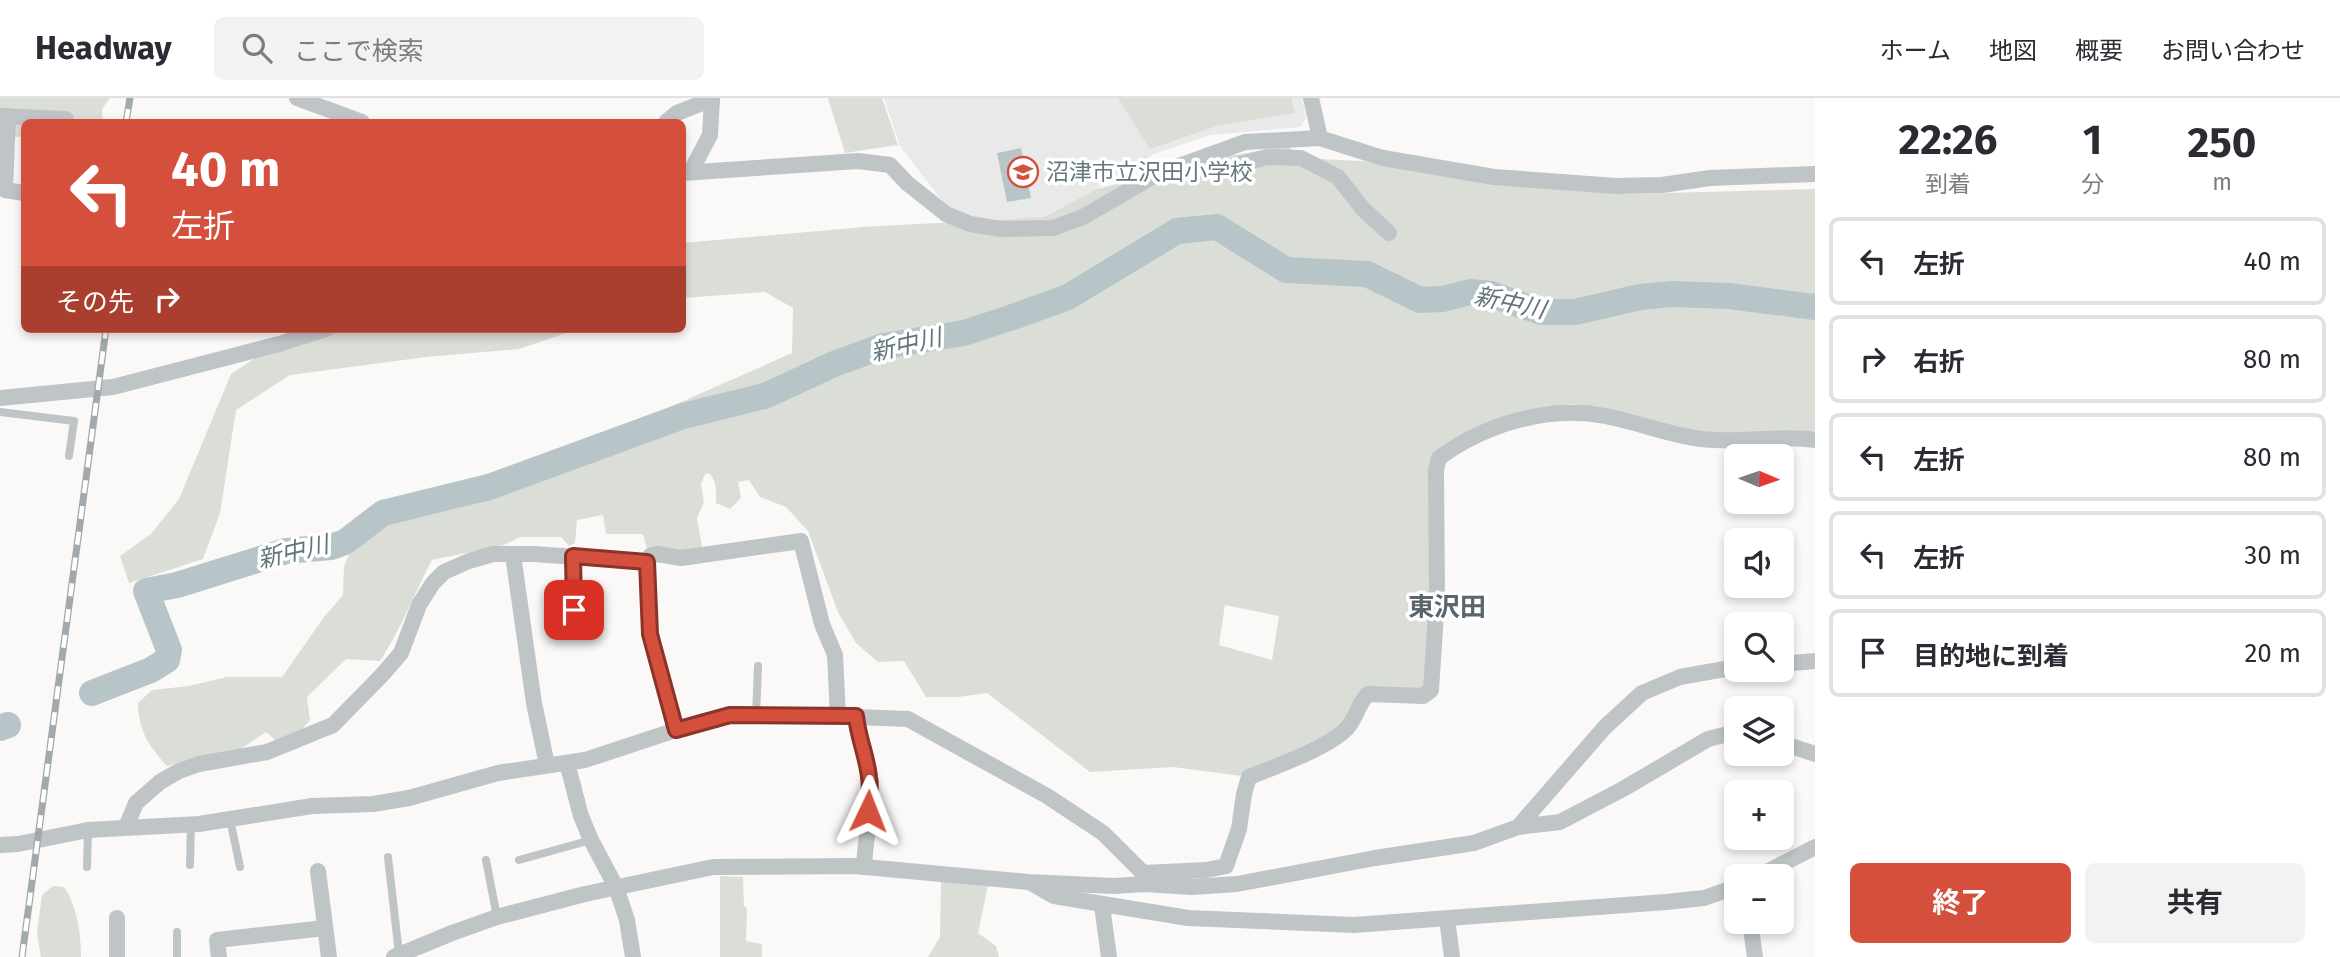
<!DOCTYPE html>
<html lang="ja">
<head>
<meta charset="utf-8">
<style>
  :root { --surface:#fff; --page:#f2f2f3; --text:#2b2b33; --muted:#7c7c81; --line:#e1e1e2; --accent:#d54f3d }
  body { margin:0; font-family:"Fira Sans","Noto Sans JP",sans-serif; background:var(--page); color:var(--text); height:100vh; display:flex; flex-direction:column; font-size:26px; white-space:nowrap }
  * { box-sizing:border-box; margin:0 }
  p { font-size:23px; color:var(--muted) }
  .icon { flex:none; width:38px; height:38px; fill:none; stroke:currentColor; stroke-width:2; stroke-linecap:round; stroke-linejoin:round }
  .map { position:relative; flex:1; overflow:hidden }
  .panel { display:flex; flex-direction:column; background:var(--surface); width:525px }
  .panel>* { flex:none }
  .hud { position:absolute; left:21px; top:21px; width:665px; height:214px; border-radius:10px; box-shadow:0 4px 10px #0003; background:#d54f3d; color:#fff; overflow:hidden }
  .needle { width:46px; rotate:92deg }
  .controls { position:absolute; left:1724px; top:346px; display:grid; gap:14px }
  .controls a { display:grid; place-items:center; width:70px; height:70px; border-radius:10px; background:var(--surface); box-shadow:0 4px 10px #0003; font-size:35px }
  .pin { position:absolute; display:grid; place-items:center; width:60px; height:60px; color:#fff; margin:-30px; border-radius:14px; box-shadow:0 4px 10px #0006 }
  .me { position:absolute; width:77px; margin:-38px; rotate:2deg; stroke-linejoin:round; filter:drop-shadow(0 0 5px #0008) }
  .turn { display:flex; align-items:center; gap:24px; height:147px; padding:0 35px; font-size:32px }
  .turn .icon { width:91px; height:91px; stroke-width:2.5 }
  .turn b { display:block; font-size:49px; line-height:60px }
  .then { display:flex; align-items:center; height:66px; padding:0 35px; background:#0003; gap:14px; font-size:26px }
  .eta { display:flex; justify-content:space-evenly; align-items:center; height:119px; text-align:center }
  .eta b { font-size:42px; font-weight:700; line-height:49px }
  .action { display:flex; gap:14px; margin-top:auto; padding:14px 35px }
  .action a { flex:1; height:80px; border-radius:10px; background:var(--accent); color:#fff; font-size:28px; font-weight:700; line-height:80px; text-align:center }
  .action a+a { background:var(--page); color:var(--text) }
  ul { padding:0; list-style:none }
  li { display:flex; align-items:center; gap:21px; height:88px; margin:0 14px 10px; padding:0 21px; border:4px solid var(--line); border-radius:10px }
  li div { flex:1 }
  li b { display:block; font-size:26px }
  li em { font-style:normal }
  header { display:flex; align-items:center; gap:42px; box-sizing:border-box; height:98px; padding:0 35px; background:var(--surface); border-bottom:2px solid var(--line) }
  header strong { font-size:33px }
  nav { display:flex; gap:38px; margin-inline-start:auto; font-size:24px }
  .search { width:490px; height:63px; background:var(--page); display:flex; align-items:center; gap:18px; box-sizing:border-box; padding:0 24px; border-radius:10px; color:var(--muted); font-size:26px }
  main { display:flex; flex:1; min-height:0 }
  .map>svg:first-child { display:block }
  .built { fill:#e8e9e8 }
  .green { fill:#daded7; fill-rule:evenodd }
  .water { fill:#b8c5c8 }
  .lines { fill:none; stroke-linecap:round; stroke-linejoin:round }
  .river { stroke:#b8c5c8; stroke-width:26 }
  .service { stroke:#bfc4c7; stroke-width:8 }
  .minor { stroke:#bfc4c7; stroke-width:16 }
  .rail-casing { stroke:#a1a9ad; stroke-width:7 }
  .rail { stroke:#fff; stroke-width:4.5; stroke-dasharray:13; stroke-linecap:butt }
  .route-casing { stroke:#8a3328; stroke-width:18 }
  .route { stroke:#d54f3d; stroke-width:12 }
  .labels { text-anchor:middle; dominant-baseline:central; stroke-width:7; stroke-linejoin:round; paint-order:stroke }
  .poi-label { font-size:23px; fill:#667880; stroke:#fff; text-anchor:start }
  .water-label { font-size:24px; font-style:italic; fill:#62767a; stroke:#fff }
  .quarter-label { font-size:26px; font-weight:bold; fill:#59666c; stroke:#fff }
</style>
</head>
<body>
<header>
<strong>Headway</strong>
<div class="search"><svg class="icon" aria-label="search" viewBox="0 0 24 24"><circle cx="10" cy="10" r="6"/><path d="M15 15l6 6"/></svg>ここで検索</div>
<nav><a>ホーム</a><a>地図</a><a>概要</a><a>お問い合わせ</a></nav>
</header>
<main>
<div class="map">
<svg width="1815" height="859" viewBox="0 0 1815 859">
  <rect width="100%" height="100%" fill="#faf9f8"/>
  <polygon class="built" points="884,0 1302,0 1306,20 1300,29 1210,37 1154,56 1097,91 1040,120 961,122 943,104 900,48"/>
  <g class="green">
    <polygon points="0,0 110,0 102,11 103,24 24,24 24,38 8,40 0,38"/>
    <polygon points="828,0 882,0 898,47 845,55"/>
    <polygon points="1118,0 1291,0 1295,15 1216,28 1150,51"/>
    <path d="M1288 48 1301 60 1361 63 1627 96 1815 91V342H1714L1574 306 1538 310 1435 357 1431 592 1370 601 1350 628 1249 679 1173 669 1090 674 987 595 958 599H926L904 563 878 564 856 545 838 514 808 433 786 409 760 399 749 382 738 384 741 400 730 411 716 405C716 394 717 383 709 375L705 376 701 386 704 404 697 420 702 448 697 460 660 451H647L643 436H606L603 417 577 422 575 445 569 448 561 439H520L504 447 432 462C414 496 401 531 380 563L346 561 307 599 310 622 299 635 275 642 266 634 235 655 197 659 167 668C149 648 138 632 138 605L152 592 189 588 227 579H282L324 519 343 497 344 468 360 433 378 413 418 396 573 352 792 255 793 210 765 194 683 200V145L864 129 1043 119 1097 91 1217 60ZM1225 507 1279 518 1272 562 1219 547Z"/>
    <polygon points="299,231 578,231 519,251 426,259 290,277 236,312 220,415 203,461 129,485 120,458 151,436 179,401 231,276"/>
    <polygon points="720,778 743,779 744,808 747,810 746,843 762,846 762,859 720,859"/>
    <polygon points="941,782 988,787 978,835 996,848 999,859 928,859 940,839"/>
    <path d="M53 788 64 789C77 807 81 837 81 859H41L37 835 42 797Z"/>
  </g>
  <polygon class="water" points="1021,50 1031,100 1007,104 997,55"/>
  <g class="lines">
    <g class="river">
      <polyline points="92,595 151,572 167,562 169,552 146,493 177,487 286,453 331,449 345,444 383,415 489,389 683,318 765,298 834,266 883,248 964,235 1010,220 1068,199 1177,133 1217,129 1286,172 1367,176 1420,202 1443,201 1470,194 1491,196 1541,214 1575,214 1640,199 1672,196 1729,198 1815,209"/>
      <polyline points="0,630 8,627"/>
    </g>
    <g class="service">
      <polyline points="0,314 74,323 69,358"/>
      <polyline points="573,458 574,511"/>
      <polyline points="756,618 758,568"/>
      <polyline points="230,721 240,769"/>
      <polyline points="388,759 399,856"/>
      <polyline points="486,762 497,819"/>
      <polyline points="519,762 591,742"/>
      <polyline points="190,767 191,726"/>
      <polyline points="87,769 88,732"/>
      <polyline points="177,859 177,834"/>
    </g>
    <g class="minor">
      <polyline points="297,0 362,24"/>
      <polyline points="1311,0 1320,40"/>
      <polyline points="0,18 66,21"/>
      <polyline points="8,18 5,92 24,95"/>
      <polyline points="666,24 677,15 712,1"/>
      <polyline points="691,73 710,37 712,0"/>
      <polyline points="682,75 858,63 890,67 907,85 946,116 970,126 1001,131 1053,130 1083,119 1157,76 1245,44 1320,40 1383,60 1494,79 1616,88 1662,87 1710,80 1815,76"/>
      <polyline points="1177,75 1222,71 1267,59 1301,60 1338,79 1363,111 1389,135"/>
      <polyline points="0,300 113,289 279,246 326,231"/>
      <polyline points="513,457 534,605 547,667"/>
      <polyline points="647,464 650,536 676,632"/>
      <polyline points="1782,566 1815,563"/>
      <path d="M856 619C859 642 869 665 870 688 872 713 865 743 864 769"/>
      <polyline points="1782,645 1815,656"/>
      <polyline points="567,665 581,718 591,742 616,789 627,822 633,859"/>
      <polyline points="126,729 136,705 160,684 179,673 199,666 267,654 333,627 382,577 401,555 419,507 433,485 444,474 469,463 493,456 534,456 647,464 650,458 657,456 681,460 801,443 822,526 835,557 838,618"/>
      <polyline points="1518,729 1560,724 1623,691 1708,641 1736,634"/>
      <polyline points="0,747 18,746 88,732 199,726 312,708 373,706 409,700 498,675 585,662 700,624 730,617 856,619 908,621 1047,698 1103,735 1143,775 1144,786"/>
      <polyline points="318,773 329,859"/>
      <path d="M1143 775 1207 772 1226 768 1239 731 1244 696 1249 679C1274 669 1331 649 1348 629 1357 619 1358 605 1368 596L1423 598 1431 592 1437 500 1436 372 1439 360C1485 326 1549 307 1605 318 1642 325 1676 340 1714 342 1748 344 1781 337 1815 342"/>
      <polyline points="1757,779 1815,749"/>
      <polyline points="1033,786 1054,798 1188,820 1354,827 1666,804 1704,800 1736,789"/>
      <polyline points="1102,808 1109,859"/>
      <polyline points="117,820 117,859"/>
      <polyline points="1447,821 1452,859"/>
      <polyline points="1750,824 1755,859"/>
      <polyline points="219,859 217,842 325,830"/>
      <polyline points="394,859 452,835 497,819 585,796 713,769 854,768 1028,784 1114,788 1144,786 1192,789 1237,786 1375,760 1474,745 1518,729 1605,629 1642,595 1680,579 1736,569"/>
    </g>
    <g class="rail-casing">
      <g id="rail">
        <polyline points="126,24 130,0"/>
        <polyline points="22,859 106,231"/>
      </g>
    </g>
    <use href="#rail" class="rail"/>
  </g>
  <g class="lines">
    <g class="route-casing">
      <path id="route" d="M574 512 573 458 647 464 650 536 676 632 730 617 856 618C858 639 867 659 869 679 871 691 869 702 868 713"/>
    </g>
    <use href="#route" class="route"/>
  </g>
  <defs>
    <g id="school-ring" transform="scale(1.575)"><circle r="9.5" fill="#fff" stroke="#d54f3d" stroke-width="1.5"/><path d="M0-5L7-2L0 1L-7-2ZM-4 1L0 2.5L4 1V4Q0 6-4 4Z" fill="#d54f3d"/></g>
  </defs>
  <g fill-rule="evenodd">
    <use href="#school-ring" x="1023" y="74"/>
  </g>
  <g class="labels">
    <g class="poi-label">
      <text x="1046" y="74">沼津市立沢田小学校</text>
    </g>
    <g class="water-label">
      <text transform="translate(1510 205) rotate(12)">新中川</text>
      <text transform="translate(906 247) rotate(-13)">新中川</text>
      <text transform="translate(293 454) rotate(-13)">新中川</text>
    </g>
    <g class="quarter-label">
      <text x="1447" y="509">東沢田</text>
    </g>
  </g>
</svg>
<div class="controls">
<a><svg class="needle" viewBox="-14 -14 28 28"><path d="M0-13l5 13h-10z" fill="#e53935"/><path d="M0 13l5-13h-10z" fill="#7c7c81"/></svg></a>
<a><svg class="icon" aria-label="sound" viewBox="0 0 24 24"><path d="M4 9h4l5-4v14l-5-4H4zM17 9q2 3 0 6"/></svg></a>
<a><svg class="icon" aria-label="search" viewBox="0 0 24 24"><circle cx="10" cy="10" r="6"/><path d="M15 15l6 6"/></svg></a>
<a><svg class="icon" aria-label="layers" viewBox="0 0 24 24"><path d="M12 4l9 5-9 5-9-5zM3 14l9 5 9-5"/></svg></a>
<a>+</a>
<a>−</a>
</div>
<div class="pin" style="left:574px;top:512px;background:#d93025"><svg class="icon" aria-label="arrive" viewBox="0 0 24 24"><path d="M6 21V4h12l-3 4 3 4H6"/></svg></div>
<svg class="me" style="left:868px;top:713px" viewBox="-20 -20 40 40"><path d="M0-17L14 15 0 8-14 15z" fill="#d54f3d" stroke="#fff" stroke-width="4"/></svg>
<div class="hud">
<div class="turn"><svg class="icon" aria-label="left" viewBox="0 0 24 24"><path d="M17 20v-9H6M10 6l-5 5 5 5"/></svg><div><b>40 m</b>左折</div></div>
<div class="then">その先<svg class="icon" aria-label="right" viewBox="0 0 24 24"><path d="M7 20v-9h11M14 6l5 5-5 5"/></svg></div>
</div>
</div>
<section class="panel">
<div class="eta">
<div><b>22:26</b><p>到着</p></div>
<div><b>1</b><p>分</p></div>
<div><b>250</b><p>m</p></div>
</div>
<ul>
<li><svg class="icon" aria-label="left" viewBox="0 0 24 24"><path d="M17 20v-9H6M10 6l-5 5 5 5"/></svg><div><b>左折</b></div><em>40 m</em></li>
<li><svg class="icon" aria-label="right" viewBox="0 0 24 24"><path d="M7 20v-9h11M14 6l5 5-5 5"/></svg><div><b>右折</b></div><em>80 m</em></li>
<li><svg class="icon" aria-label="left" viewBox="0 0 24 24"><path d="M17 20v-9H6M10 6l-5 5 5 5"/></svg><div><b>左折</b></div><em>80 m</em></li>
<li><svg class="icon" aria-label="left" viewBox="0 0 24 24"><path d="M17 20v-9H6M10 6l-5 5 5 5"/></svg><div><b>左折</b></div><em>30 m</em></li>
<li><svg class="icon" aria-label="arrive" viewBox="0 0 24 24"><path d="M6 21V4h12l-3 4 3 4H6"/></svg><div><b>目的地に到着</b></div><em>20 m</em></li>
</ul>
<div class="action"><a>終了</a><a>共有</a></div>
</section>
</main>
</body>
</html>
